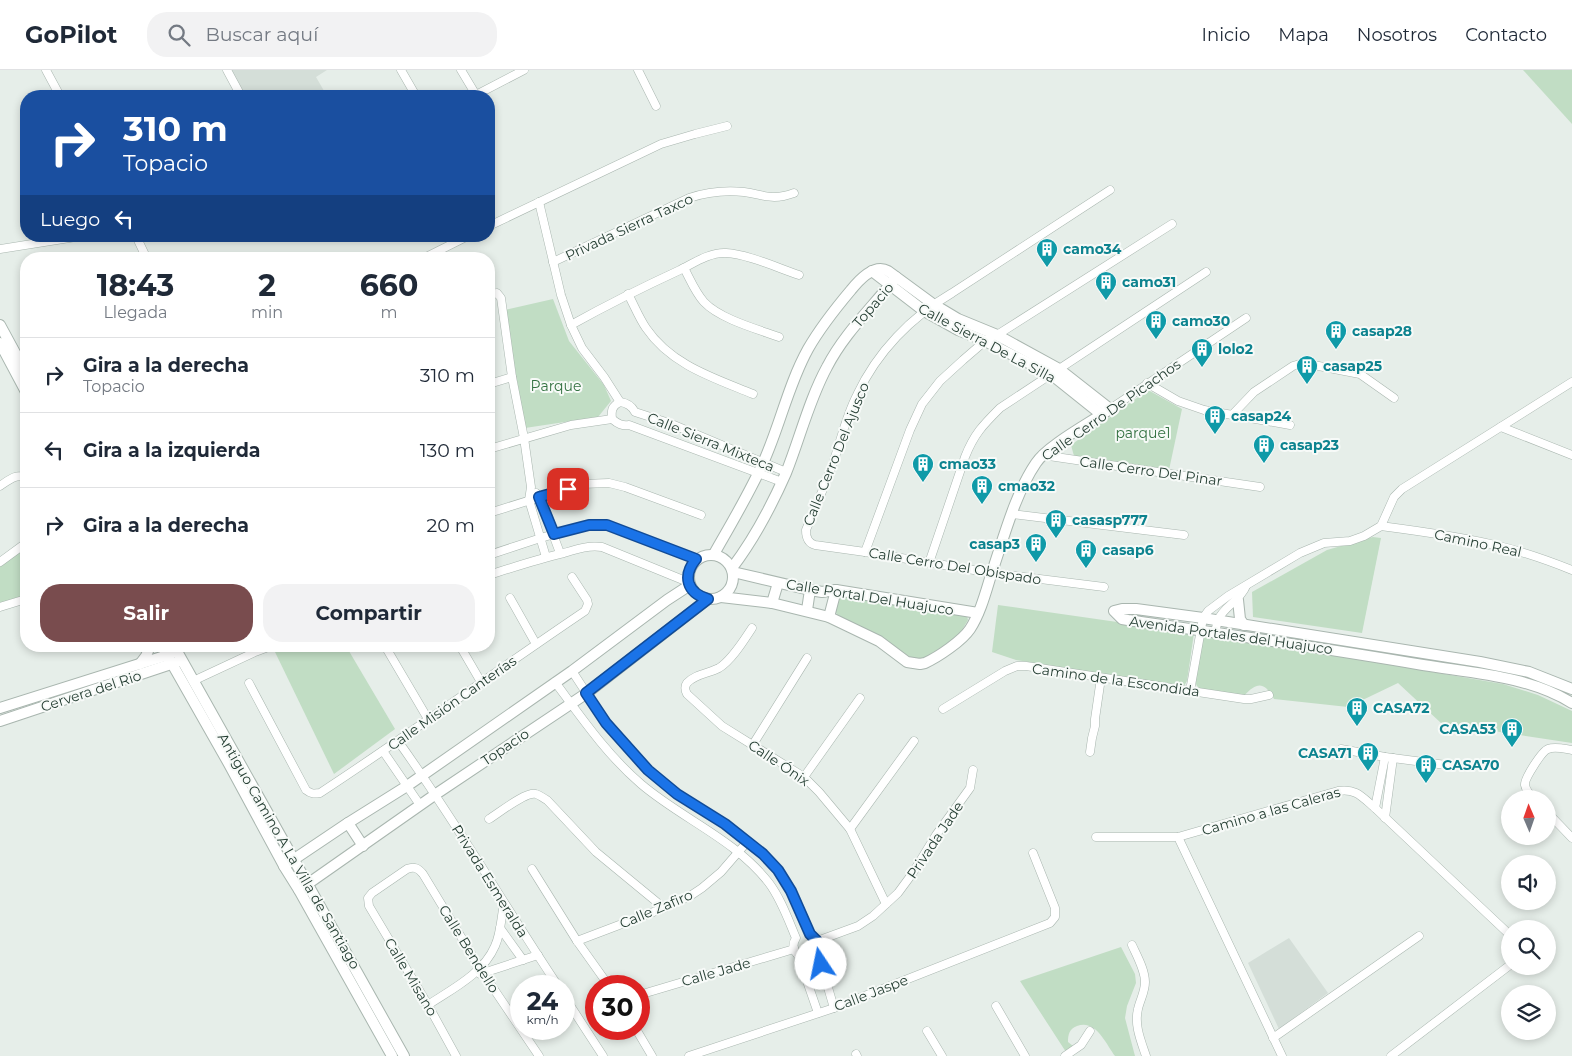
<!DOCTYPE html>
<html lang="es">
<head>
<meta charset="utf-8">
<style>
  :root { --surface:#fff; --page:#f2f2f3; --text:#1f2937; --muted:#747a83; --line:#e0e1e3; --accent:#794c4e }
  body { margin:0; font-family:Montserrat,sans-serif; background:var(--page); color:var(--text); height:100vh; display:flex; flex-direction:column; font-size:19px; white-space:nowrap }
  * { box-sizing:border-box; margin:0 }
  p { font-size:16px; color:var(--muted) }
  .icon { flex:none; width:28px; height:28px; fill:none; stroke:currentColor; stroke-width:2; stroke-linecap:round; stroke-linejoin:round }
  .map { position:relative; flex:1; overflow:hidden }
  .side { position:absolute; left:20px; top:182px; width:475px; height:400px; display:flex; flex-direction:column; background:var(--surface); border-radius:20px; box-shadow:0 2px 8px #0003 }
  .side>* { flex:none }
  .hud { position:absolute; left:20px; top:20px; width:475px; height:152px; border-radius:20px; box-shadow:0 2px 8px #0003; background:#1a4fa0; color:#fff; overflow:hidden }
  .needle { width:32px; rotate:358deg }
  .controls { position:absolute; left:1501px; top:720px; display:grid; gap:10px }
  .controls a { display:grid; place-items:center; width:55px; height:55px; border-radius:50%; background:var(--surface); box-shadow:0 2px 8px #0003; font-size:25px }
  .speed { position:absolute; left:510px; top:905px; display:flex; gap:10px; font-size:25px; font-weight:700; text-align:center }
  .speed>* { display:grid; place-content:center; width:65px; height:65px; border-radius:50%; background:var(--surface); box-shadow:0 2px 8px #0003; line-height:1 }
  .speed small { font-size:12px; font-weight:400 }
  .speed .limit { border:8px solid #d22; background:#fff; color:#111 }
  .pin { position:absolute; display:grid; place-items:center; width:42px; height:42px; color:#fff; margin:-21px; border-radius:10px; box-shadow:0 2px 8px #0006 }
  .me { position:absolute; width:55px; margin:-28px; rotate:349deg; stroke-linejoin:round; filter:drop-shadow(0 0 4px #0008) }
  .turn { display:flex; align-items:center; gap:18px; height:105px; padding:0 20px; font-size:22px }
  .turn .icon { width:65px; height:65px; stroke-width:2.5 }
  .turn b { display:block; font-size:35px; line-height:42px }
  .then { display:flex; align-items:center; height:48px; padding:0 20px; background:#0003; gap:10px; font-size:19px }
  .eta { display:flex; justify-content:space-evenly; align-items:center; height:85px; text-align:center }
  .eta b { font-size:30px; font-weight:700; line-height:35px }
  .button { display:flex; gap:10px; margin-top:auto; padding:10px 20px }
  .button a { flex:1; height:58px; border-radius:20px; background:var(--accent); color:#fff; font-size:20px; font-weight:700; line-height:58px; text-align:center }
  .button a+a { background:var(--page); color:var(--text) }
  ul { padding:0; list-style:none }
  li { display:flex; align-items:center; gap:15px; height:75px; padding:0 20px; border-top:1px solid var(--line) }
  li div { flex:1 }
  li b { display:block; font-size:19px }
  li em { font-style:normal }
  header { display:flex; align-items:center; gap:30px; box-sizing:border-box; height:70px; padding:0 25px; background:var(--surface); border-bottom:1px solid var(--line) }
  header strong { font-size:24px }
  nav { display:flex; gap:28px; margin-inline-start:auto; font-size:18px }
  .search { width:350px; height:45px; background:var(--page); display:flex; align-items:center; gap:12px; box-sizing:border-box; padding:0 18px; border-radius:20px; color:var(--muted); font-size:19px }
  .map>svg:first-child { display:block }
  .built { fill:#d4ded8 }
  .green { fill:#c1ddc4 }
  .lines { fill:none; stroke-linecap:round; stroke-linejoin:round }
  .minor-casing { stroke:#a9b6af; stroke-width:9 }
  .tertiary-casing { stroke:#a9b6af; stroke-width:12 }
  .minor { stroke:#fff; stroke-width:8 }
  .tertiary { stroke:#fff; stroke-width:10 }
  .route-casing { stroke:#114b97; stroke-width:12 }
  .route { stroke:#1a73e8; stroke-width:9 }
  .labels { text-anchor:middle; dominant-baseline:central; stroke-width:4; stroke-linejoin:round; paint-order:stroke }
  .street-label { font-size:14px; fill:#263f34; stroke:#f7faf8 }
  .culture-label { font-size:14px; font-weight:bold; fill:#0d838f; stroke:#f7faf8; text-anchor:start }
  .park-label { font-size:14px; fill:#347242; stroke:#f7faf8 }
</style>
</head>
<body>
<header>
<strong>GoPilot</strong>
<div class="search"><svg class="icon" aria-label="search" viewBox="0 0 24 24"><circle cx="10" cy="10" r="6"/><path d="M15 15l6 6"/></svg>Buscar aquí</div>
<nav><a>Inicio</a><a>Mapa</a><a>Nosotros</a><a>Contacto</a></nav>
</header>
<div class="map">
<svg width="1572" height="986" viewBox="0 0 1572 986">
  <rect width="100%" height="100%" fill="#e6eee9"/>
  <g class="built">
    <polygon points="231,0 327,0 316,7 327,26 244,26"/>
    <polygon points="1289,868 1328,923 1279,959 1248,893"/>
  </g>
  <g class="green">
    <polygon points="1523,0 1572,0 1572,54"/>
    <polygon points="553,229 569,271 604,315 611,331 598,347 525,358 505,240"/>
    <polygon points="1148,320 1182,339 1169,400 1074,386 1071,375"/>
    <polygon points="1373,467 1381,468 1362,563 1253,547 1252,522 1327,480"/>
    <polygon points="26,477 26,525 0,533 0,496"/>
    <polygon points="841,526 963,543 967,546 968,550 962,560 954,569 923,589 913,589 873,563 838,546 835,541 838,527"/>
    <polygon points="998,535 1194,563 1187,611 1184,616 1179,616 1016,590 992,582"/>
    <path d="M1206 566 1344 587 1503 614 1538 625 1572 641V673L1441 653 1398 613 1348 637 1274 629C1265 612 1257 611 1244 626L1200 619 1197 616 1195 612 1203 568Z"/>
    <polygon points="291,576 346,576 395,659 334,704 275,582"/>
    <path d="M1121 877 1135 904 1136 913 1127 936 1125 948 1135 986H1115C1106 974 1096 949 1077 956 1069 959 1068 965 1068 972L1073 976 1066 982 1020 911Z"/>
  </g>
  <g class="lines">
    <g class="minor-casing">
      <g id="minor">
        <polyline points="46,0 60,26"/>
        <polyline points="227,0 241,26"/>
        <polyline points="401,0 416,26"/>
        <polyline points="461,0 476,25"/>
        <polyline points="638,0 656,36"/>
        <polyline points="474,26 524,0"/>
        <path d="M539 132 561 225 571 255 582 278 604 307 620 332C628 333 632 336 635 342L669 353 786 402"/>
        <polyline points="489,156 661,74 695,64 727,56"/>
        <polyline points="136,166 147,189"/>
        <polyline points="0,179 82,166"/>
        <polyline points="422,189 468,166"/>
        <path d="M553 192 689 128C707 122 725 120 744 122 765 125 772 131 794 123"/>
        <path d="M684 198C690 209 695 222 704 232 720 249 757 259 779 267"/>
        <path d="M628 224C634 235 639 248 646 258 671 295 714 308 753 324"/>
        <polyline points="489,225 497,223 501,228 512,307 524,368 531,417 529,430 546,487"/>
        <path d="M571 255C607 235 643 217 680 200 694 193 710 182 726 183 747 184 778 198 799 205"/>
        <polyline points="1147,313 1178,331 1204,340 1290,355"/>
        <polyline points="489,314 512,307"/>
        <polyline points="1110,339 1246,248"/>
        <polyline points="1232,345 1254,322 1293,296 1303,293 1360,304 1394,328"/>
        <path d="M612 349C611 340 612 336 620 332"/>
        <polyline points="1501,357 1572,385"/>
        <path d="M489 379 571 355 612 349C618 354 622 356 629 355L782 412"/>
        <polyline points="1042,385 1260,417"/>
        <path d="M0 416C9 410 16 403 26 408"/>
        <polyline points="536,423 539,427 560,483"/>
        <polyline points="489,443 582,414 609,413 625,417 701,445"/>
        <polyline points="1012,444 1184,465"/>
        <path d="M1381 456C1419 461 1458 466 1495 475 1521 481 1547 490 1572 500"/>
        <polyline points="865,482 910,360 922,334 940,311 963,290 985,271 997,265 1172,154"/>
        <path d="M489 485C514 477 539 468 564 461 579 458 592 453 607 455L696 489"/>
        <polyline points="0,492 26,473"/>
        <path d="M929 493 965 387C974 364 983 355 1000 338L1206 202"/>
        <path d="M489 505C514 497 538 489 564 483 577 479 589 475 602 477L688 512"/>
        <path d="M1104 517 992 503 865 482 815 475C808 473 806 468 806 460 815 438 825 416 833 393 841 370 846 346 857 325 877 282 911 247 952 223L1110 120"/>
        <polyline points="510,528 536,574"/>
        <polyline points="0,537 26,529"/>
        <path d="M752 558C744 570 732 590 719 598 710 603 695 604 687 613 684 617 685 620 687 624L722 656 804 707 819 722 850 759 886 834"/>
        <path d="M1215 562C1216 558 1217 554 1218 550 1224 536 1240 531 1246 516"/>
        <polyline points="385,576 428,649"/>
        <polyline points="460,576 481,612"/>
        <polyline points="572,601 606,653 648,700 677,724 725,754 763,784 777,800 791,821 810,864 817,871 817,880 834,938"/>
        <polyline points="193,611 255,582 271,576"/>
        <path d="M555 612C581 647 607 685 641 714 682 749 735 769 769 813 781 829 788 849 796 868 792 874 793 880 798 885L818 943"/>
        <path d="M249 613 306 720C311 724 314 724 320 723 410 664 496 601 585 541L588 534 587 530 572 507"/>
        <polyline points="1190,621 1203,548 1208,541 1228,526 1300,483 1324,473 1350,471 1364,466 1381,456 1394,427 1402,419 1572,312"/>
        <polyline points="943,639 1005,601 1017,596 1026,596 1244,629 1251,629 1269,625"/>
        <path d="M398 671C455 750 504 835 558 916"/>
        <polyline points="752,676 807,588"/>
        <polyline points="1341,679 1385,687 1446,695"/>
        <polyline points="383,681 420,735"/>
        <polyline points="1090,682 1092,668 1095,656 1095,649 1101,608"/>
        <polyline points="804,707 860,628"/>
        <path d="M1534 729C1530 725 1526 721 1525 715 1524 709 1542 681 1548 679 1555 676 1565 679 1572 680"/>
        <polyline points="1375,738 1385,687"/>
        <polyline points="1548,743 1572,768"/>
        <polyline points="1385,748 1393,688"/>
        <path d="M489 749C499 743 526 721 536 724 540 725 543 728 547 730L596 782 664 838"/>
        <polyline points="850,759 914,671"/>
        <path d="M1096 767H1178L1338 721C1356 718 1362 727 1375 738L1510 865"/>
        <polyline points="1178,767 1282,986"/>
        <polyline points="532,799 577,871 609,916"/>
        <polyline points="500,858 523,890"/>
        <polyline points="577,871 664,838 690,826 702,818 721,802 747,772"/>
        <polyline points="817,871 858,856 873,846 898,823 912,804 936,765 970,718 973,700"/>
        <path d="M1132 875C1137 886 1145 900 1145 912 1145 922 1140 930 1138 939 1134 955 1141 971 1146 986"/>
        <path d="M798 885C806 889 813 888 817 880"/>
        <polyline points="480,904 538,885"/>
        <polyline points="639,925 794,879"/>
        <polyline points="564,926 603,986"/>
        <path d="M428 935C452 919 483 904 495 876 501 863 501 848 504 834"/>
        <polyline points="996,936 1025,986"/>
        <polyline points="636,959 652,986"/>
        <polyline points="927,961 942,986"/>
        <polyline points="1273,968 1419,866"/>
        <polyline points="856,984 857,986"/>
        <path d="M456 986 428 935 369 836 368 828 372 823 407 799C414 796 418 798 423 804L483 903 539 986"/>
        <polyline points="689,986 834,938 1050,853 1055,847 1055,838 1033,783"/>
        <polyline points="1065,986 1081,975 1090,961"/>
        <polyline points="1391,986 1510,895"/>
      </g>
    </g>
    <g class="tertiary-casing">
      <g id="tertiary">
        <polyline points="872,201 924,241 958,260 985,271 1052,305 1102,345"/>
        <polyline points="0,255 26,303"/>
        <polyline points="0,273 26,322"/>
        <path d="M714 484C731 454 749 424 763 393 780 356 788 315 808 279 820 258 835 239 851 220 859 210 874 193 888 201L933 234 958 249 997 265 1059 299 1110 339C1090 353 1048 375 1036 393 1015 424 1004 467 992 502 986 521 981 542 970 559 962 571 938 587 925 593L920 594 907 592 879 571 829 547 772 533 721 527"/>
        <circle cx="711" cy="507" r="22"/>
        <path d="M732 498C754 469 771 437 786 403 800 368 809 330 827 297 845 262 873 237 896 207"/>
        <polyline points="733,502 810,520 822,522 836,520 978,543"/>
        <polyline points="1238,530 1240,549 1244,555"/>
        <polyline points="772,533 778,513"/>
        <polyline points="807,540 810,520"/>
        <polyline points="829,547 836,520"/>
        <polyline points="162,576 229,694 284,796 299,820 392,986"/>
        <polyline points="174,576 404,986"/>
        <polyline points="140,594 146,586 150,576"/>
        <path d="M1572 619 1529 602 1480 592 1203 548 1136 539H1122L1114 541 1122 549 1128 550C1226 564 1325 578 1423 595 1472 603 1529 606 1572 633"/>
        <polyline points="0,638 171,584"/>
        <polyline points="0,651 177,592"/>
        <polyline points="348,753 363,776"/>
        <polyline points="284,796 348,753 407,716 572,601 667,530 690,515"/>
        <polyline points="299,820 436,724 587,623 708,529"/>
      </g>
    </g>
    <use href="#minor" class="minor"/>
    <use href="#tertiary" class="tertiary"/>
  </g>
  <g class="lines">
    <g class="route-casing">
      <path id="route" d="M568 419 539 427 554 464 589 455H607L696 489C682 506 687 523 708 529L586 623 606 653 648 700 677 724 725 754 763 784 778 800 791 821 810 864 817 871V880L821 894"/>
    </g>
    <use href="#route" class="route"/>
  </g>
  <defs>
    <g id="building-pin" transform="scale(1.125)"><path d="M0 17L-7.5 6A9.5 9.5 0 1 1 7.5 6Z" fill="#0f9aa8" stroke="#f7faf8"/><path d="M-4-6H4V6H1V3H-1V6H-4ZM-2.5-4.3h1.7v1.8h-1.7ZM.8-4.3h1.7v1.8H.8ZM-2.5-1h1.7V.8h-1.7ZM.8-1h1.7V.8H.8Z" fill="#fff"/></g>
  </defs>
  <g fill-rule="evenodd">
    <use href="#building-pin" x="1047" y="179"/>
    <use href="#building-pin" x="1106" y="212"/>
    <use href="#building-pin" x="1156" y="251"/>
    <use href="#building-pin" x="1336" y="261"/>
    <use href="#building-pin" x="1202" y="279"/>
    <use href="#building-pin" x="1307" y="296"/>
    <use href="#building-pin" x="1215" y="346"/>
    <use href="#building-pin" x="1264" y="375"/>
    <use href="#building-pin" x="923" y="394"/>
    <use href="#building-pin" x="982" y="416"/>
    <use href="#building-pin" x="1056" y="450"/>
    <use href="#building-pin" x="1036" y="474"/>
    <use href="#building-pin" x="1086" y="480"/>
    <use href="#building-pin" x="1357" y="638"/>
    <use href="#building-pin" x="1512" y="659"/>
    <use href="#building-pin" x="1368" y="683"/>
    <use href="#building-pin" x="1426" y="695"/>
  </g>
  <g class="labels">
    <g class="street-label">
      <text transform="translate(629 157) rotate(-25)">Privada Sierra Taxco</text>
      <text transform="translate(873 235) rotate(-49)">Topacio</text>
      <text transform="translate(987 273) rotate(28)">Calle Sierra De La Silla</text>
      <text transform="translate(1111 340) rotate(-35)">Calle Cerro De Picachos</text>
      <text transform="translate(711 372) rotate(22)">Calle Sierra Mixteca</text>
      <text transform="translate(836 384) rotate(-68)">Calle Cerro Del Ajusco</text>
      <text transform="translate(1151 401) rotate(8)">Calle Cerro Del Pinar</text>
      <text transform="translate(1478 473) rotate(12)">Camino Real</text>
      <text transform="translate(955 496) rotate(9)">Calle Cerro Del Obispado</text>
      <text transform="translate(870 527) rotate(9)">Calle Portal Del Huajuco</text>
      <text transform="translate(1231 565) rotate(8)">Avenida Portales del Huajuco</text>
      <text transform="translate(1116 610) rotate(8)">Camino de la Escondida</text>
      <text transform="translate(91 621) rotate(-18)">Cervera del Rio</text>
      <text transform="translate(452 633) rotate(-35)">Calle Misión Canterías</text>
      <text transform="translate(505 677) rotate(-34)">Topacio</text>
      <text transform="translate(779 693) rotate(34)">Calle Ónix</text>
      <text transform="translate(1271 741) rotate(-16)">Camino a las Caleras</text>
      <text transform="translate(935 770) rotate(-56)">Privada Jade</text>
      <text transform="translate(289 781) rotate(60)">Antiguo Camino A La Villa de Santiago</text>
      <text transform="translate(490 811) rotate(58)">Privada Esmeralda</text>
      <text transform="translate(656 839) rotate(-23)">Calle Zafiro</text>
      <text transform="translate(469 879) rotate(58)">Calle Bendello</text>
      <text transform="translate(716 902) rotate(-16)">Calle Jade</text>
      <text transform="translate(411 907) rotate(59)">Calle Misano</text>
      <text transform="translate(871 923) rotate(-21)">Calle Jaspe</text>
    </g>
    <g class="culture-label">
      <text x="1063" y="179">camo34</text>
      <text x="1122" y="212">camo31</text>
      <text x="1172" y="251">camo30</text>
      <text x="1352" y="261">casap28</text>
      <text x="1218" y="279">lolo2</text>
      <text x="1323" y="296">casap25</text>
      <text x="1231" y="346">casap24</text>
      <text x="1280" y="375">casap23</text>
      <text x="939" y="394">cmao33</text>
      <text x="998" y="416">cmao32</text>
      <text x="1072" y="450">casasp777</text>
      <text x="1020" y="474" text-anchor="end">casap3</text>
      <text x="1102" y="480">casap6</text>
      <text x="1373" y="638">CASA72</text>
      <text x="1496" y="659" text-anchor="end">CASA53</text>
      <text x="1352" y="683" text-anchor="end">CASA71</text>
      <text x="1442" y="695">CASA70</text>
    </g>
    <g class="park-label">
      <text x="556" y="316">Parque</text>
      <text x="1143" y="363">parque1</text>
    </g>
  </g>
</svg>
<div class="controls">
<a><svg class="needle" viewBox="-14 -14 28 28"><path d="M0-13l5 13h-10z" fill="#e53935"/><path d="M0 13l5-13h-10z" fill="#747a83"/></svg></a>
<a><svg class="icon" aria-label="sound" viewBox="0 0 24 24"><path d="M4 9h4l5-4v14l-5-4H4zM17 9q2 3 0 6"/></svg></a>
<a><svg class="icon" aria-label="search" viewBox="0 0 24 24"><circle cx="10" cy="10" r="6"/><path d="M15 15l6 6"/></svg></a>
<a><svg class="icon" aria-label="layers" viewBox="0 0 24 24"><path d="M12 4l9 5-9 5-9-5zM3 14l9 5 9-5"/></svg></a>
</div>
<div class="speed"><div>24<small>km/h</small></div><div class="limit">30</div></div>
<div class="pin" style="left:568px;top:419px;background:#d93025"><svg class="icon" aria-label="arrive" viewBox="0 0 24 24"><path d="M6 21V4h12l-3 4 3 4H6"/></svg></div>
<svg class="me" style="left:821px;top:894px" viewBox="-20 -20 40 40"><circle r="19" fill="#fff"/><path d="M0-13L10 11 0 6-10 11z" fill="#1a73e8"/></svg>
<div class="hud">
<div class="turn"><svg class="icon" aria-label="right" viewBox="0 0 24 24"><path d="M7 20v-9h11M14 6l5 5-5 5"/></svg><div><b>310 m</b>Topacio</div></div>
<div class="then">Luego<svg class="icon" aria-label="left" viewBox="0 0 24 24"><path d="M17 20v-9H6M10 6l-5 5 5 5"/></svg></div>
</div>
<section class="side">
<div class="eta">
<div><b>18:43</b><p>Llegada</p></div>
<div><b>2</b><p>min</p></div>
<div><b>660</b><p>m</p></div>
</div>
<ul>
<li><svg class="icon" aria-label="right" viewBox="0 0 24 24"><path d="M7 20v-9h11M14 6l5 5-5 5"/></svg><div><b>Gira a la derecha</b><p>Topacio</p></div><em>310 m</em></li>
<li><svg class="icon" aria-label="left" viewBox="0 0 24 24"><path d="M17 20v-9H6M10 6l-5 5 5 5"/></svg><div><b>Gira a la izquierda</b></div><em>130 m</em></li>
<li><svg class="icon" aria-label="right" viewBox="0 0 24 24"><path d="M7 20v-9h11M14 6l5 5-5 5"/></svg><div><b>Gira a la derecha</b></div><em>20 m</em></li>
</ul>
<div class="button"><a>Salir</a><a>Compartir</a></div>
</section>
</div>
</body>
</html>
